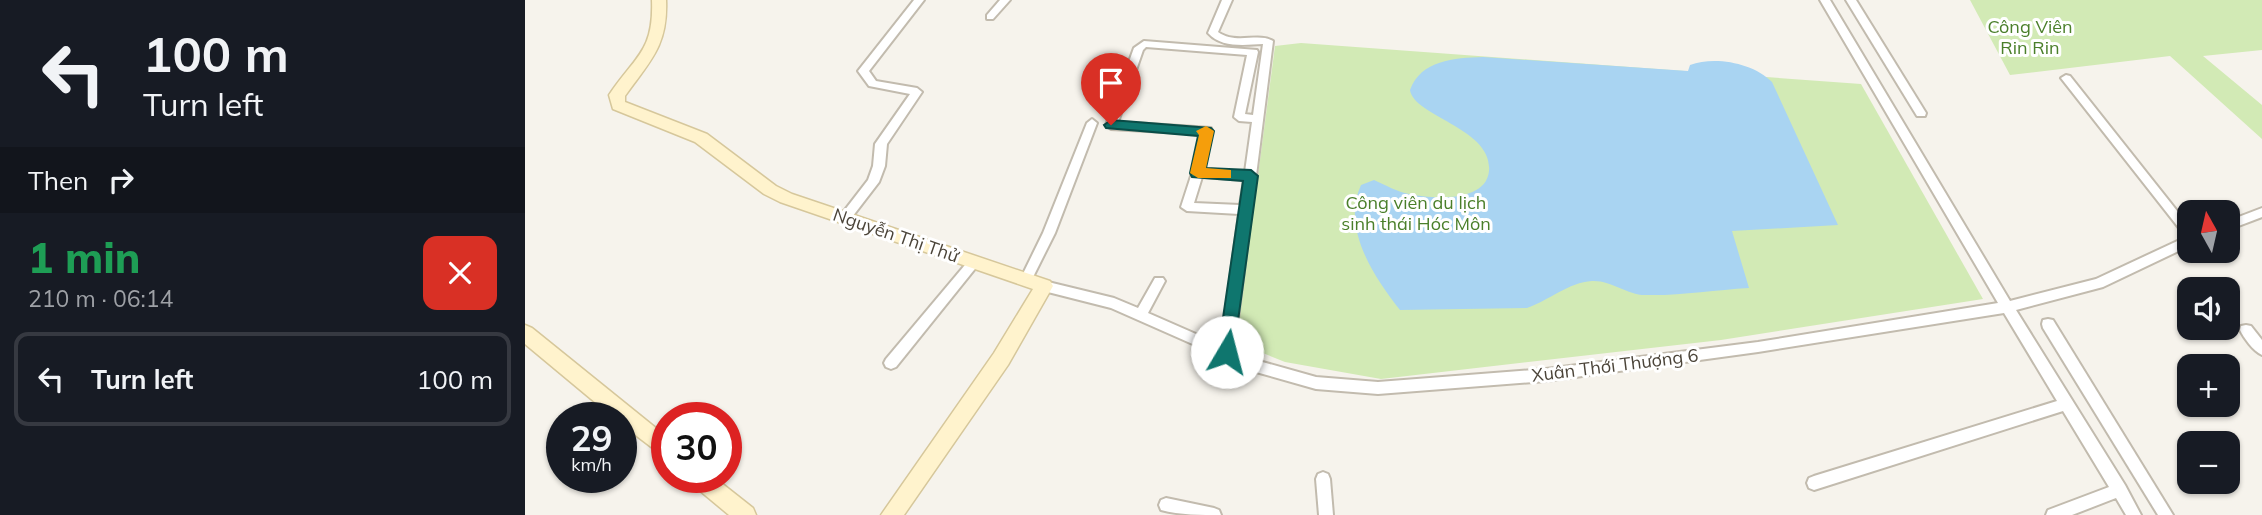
<!DOCTYPE html>
<html lang="en">
<head>
<meta charset="utf-8">
<style>
  :root { --surface:#171b24; --page:#242831; --text:#f1f3f6; --muted:#9ea1a6; --line:#363941 }
  body { margin:0; font-family:Mulish,sans-serif; background:var(--page); color:var(--text); height:100vh; display:flex; flex-direction:column; font-size:26px; white-space:nowrap }
  * { box-sizing:border-box; margin:0 }
  p { font-size:23px; color:var(--muted) }
  .icon { flex:none; width:38px; height:38px; fill:none; stroke:currentColor; stroke-width:2; stroke-linecap:round; stroke-linejoin:round }
  .map { position:relative; flex:1; overflow:hidden }
  .details { display:flex; flex-direction:column; background:var(--surface); width:525px }
  .details>* { flex:none }
  .hud { background:#171b24; color:var(--text); overflow:hidden }
  .needle { width:46px; rotate:352deg }
  .controls { position:absolute; left:1652px; top:200px; display:grid; gap:14px }
  .controls a { display:grid; place-items:center; width:63px; height:63px; border-radius:14px; background:var(--surface); box-shadow:0 2px 5px #0004; font-size:35px }
  .speed { position:absolute; left:21px; top:402px; display:flex; gap:14px; font-size:35px; font-weight:700; text-align:center }
  .speed>* { display:grid; place-content:center; width:91px; height:91px; border-radius:50%; background:var(--surface); box-shadow:0 2px 5px #0004; line-height:1 }
  .speed small { font-size:18px; font-weight:400 }
  .speed .limit { border:10px solid #d22; background:#fff; color:#111 }
  .pin { position:absolute; display:grid; place-items:center; width:60px; height:60px; color:#fff; margin:-72px -30px; border-radius:50% 50% 50% 0; rotate:-45deg; box-shadow:0 0 7px #0007 }
  .pin .icon { rotate:45deg }
  .me { position:absolute; width:77px; margin:-38px; rotate:8deg; stroke-linejoin:round; filter:drop-shadow(0 0 5px #0008) }
  .turn { display:flex; align-items:center; gap:24px; height:147px; padding:0 28px; font-size:32px }
  .turn .icon { width:91px; height:91px; stroke-width:2.5 }
  .turn b { display:block; font-size:49px; line-height:60px }
  .then { display:flex; align-items:center; height:66px; padding:0 28px; background:#0003; gap:14px; font-size:26px }
  .round { display:grid; place-items:center; flex:none; width:74px; height:74px; border-radius:14px; background:var(--page) }
  .head { display:flex; align-items:center; justify-content:space-between; height:119px; padding:0 28px }
  h1 { font-size:42px; font-weight:800; line-height:52px; color:#1e9e55 }
  ul { padding:0; list-style:none }
  li { display:flex; align-items:center; gap:21px; height:94px; margin:0 14px 10px; padding:0 14px; border:4px solid var(--line); border-radius:14px }
  li div { flex:1 }
  li b { display:block; font-size:26px }
  li em { font-style:normal }
  main { display:flex; flex:1; min-height:0 }
  .map>svg:first-child { display:block }
  .green { fill:#d2eab5 }
  .water { fill:#a9d4f2 }
  .lines { fill:none; stroke-linecap:round; stroke-linejoin:round }
  .street-casing { stroke:#c2bbae; stroke-width:4 }
  .secondary-casing { stroke:#d6c79b; stroke-width:3 }
  .street { fill:#fff; fill-rule:evenodd }
  .secondary { fill:#fff3cd; fill-rule:evenodd }
  .route { fill:#0f766e; stroke:#0a4d48; stroke-width:2 }
  .slow { fill:#f59e0b }
  .labels { text-anchor:middle; dominant-baseline:central; stroke-width:6; stroke-linejoin:round; paint-order:stroke }
  .park-label { font-size:18px; fill:#4a7f2a; stroke:#fff }
  .street-label { font-size:18px; fill:#4b4439; stroke:#fff }
</style>
</head>
<body>
<main>
<section class="details">
<div class="hud">
<div class="turn"><svg class="icon" aria-label="left" viewBox="0 0 24 24"><path d="M17 20v-9H6M10 6l-5 5 5 5"/></svg><div><b>100 m</b>Turn left</div></div>
<div class="then">Then<svg class="icon" aria-label="right" viewBox="0 0 24 24"><path d="M7 20v-9h11M14 6l5 5-5 5"/></svg></div>
</div>
<div class="head"><div><h1>1 min</h1><p>210 m · 06:14</p></div><a class="round" style="background:#d93025;color:#fff"><svg class="icon" aria-label="close" viewBox="0 0 24 24"><path d="M6 6l12 12M18 6L6 18"/></svg></a></div>
<ul>
<li><svg class="icon" aria-label="left" viewBox="0 0 24 24"><path d="M17 20v-9H6M10 6l-5 5 5 5"/></svg><div><b>Turn left</b></div><em>100 m</em></li>
</ul>
</section>
<div class="map">
<svg width="1737" height="515" viewBox="0 0 1737 515">
  <rect width="100%" height="100%" fill="#f6f3ec"/>
  <g class="green">
    <polygon points="1445,0 1737,0 1737,50 1678,56 1737,105 1737,139 1645,56 1485,75"/>
    <polygon points="776,43 1336,84 1458,299 1196,340 856,379 760,362 711,342 750,46"/>
  </g>
  <path class="water" d="M958 57 1163 71 1165 65C1190 56 1228 63 1247 82L1313 225 1207 231 1224 288C1189 290 1154 296 1120 295 1102 295 1086 280 1067 281 1044 282 1023 301 1002 308L875 310C849 277 816 228 836 185L849 180C860 185 873 192 884 194 906 199 961 203 964 171 968 128 889 117 885 90 896 60 929 58 958 57Z"/>
  <g class="lines">
    <g class="street-casing">
      <g id="street">
        <polygon points="389,0 399,0 344,71 351,81 392,88 397,92 362,144 360,166 354,182 324,221 316,221 314,218 316,215 343,180 348,166 350,144 385,94 344,86 333,71"/>
        <polygon points="475,0 485,0 468,19 462,19 462,15"/>
        <path d="M697 0H707L693 32C711 45 733 32 748 41L709 350 734 361 791 377 853 382 1021 369 1233 342 1473 303 1295 0H1305L1485 301 1571 279 1661 237 1536 78 1541 75 1545 76 1664 226V246L1578 287 1491 310 1600 485 1616 515H1601L1591 498 1547 515H1521L1523 510 1584 487 1538 411 1289 490 1284 488 1282 483 1284 478 1289 476 1532 401 1479 313 1233 352 1021 381 853 394 791 389 731 372 586 308 515 290 513 286 515 282 519 281 589 298 613 308 630 278H638L640 281 623 313 696 345 714 214 662 211 656 207 667 173 676 134 586 129 581 125 609 48 619 41 732 50 733 52 720 114 728 115 738 44C719 45 696 48 683 33ZM621 47 722 55 709 117 714 121 727 122 720 172 679 169 687 131 686 128 593 122 618 50ZM677 177 719 180 715 205 669 203Z"/>
        <polygon points="1321,0 1331,0 1401,113 1400,116 1392,116"/>
        <polygon points="567,119 572,123 530,233 505,283 497,283 495,280 518,233 562,123"/>
        <polygon points="1737,208 1737,217 1703,230 1703,221"/>
        <polygon points="449,257 453,259 455,262 453,265 371,367 366,369 361,367 359,363 361,359 445,259"/>
        <polygon points="1523,319 1528,320 1648,515 1633,515 1518,328 1517,324 1518,320"/>
        <path d="M1721 325 1726 326 1737 340V355C1728 351 1719 338 1715 330L1716 326Z"/>
        <polygon points="798,472 803,474 805,479 808,515 794,515 791,479 793,474"/>
        <path d="M641 498 689 508 694 510 696 515C676 515 655 515 636 510L634 505 636 500Z"/>
      </g>
    </g>
    <g class="secondary-casing">
      <g id="secondary">
        <path d="M127 0H141C143 46 125 61 100 96V102L182 134 251 186 267 194 525 281 528 286 483 365 379 515H356L469 353 508 289 255 202 239 194 170 142 88 109 84 95C110 56 129 52 127 0Z"/>
        <polygon points="0,325 7,328 142,437 142,459 96,424 96,418 89,418 0,344"/>
        <polygon points="165,478 190,478 228,508 231,515 204,515 168,485"/>
      </g>
    </g>
    <use href="#street" class="street"/>
    <use href="#secondary" class="secondary"/>
  </g>
  <polygon class="route" points="586,120 686,128 689,131 681,168 726,170 733,176 708,357 702,359 693,352 718,181 667,177 665,173 673,136 581,128 579,125"/>
  <polygon class="slow" points="681,126 689,131 681,168 706,170 706,178 673,178 665,173 674,135 671,131"/>
  <g class="labels">
    <g class="park-label">
      <text x="1505" y="26">Công Viên<tspan x="1505" dy="21">Rin Rin</tspan></text>
      <text x="891" y="202">Công viên du lịch<tspan x="891" dy="21">sinh thái Hóc Môn</tspan></text>
    </g>
    <g class="street-label">
      <text transform="translate(371 235) rotate(19)">Nguyễn Thị Thử</text>
      <text transform="translate(1090 365) rotate(-7)">Xuân Thới Thượng 6</text>
    </g>
  </g>
</svg>
<div class="controls">
<a><svg class="needle" viewBox="-14 -14 28 28"><path d="M0-13l5 13h-10z" fill="#e53935"/><path d="M0 13l5-13h-10z" fill="#9ea1a6"/></svg></a>
<a><svg class="icon" aria-label="sound" viewBox="0 0 24 24"><path d="M4 9h4l5-4v14l-5-4H4zM17 9q2 3 0 6"/></svg></a>
<a>+</a>
<a>−</a>
</div>
<div class="speed"><div>29<small>km/h</small></div><div class="limit">30</div></div>
<div class="pin" style="left:586px;top:125px;background:#d93025"><svg class="icon" aria-label="arrive" viewBox="0 0 24 24"><path d="M6 21V4h12l-3 4 3 4H6"/></svg></div>
<svg class="me" style="left:702px;top:352px" viewBox="-20 -20 40 40"><circle r="19" fill="#fff"/><path d="M0-13L10 11 0 6-10 11z" fill="#0f766e"/></svg>
</div>
</main>
</body>
</html>
